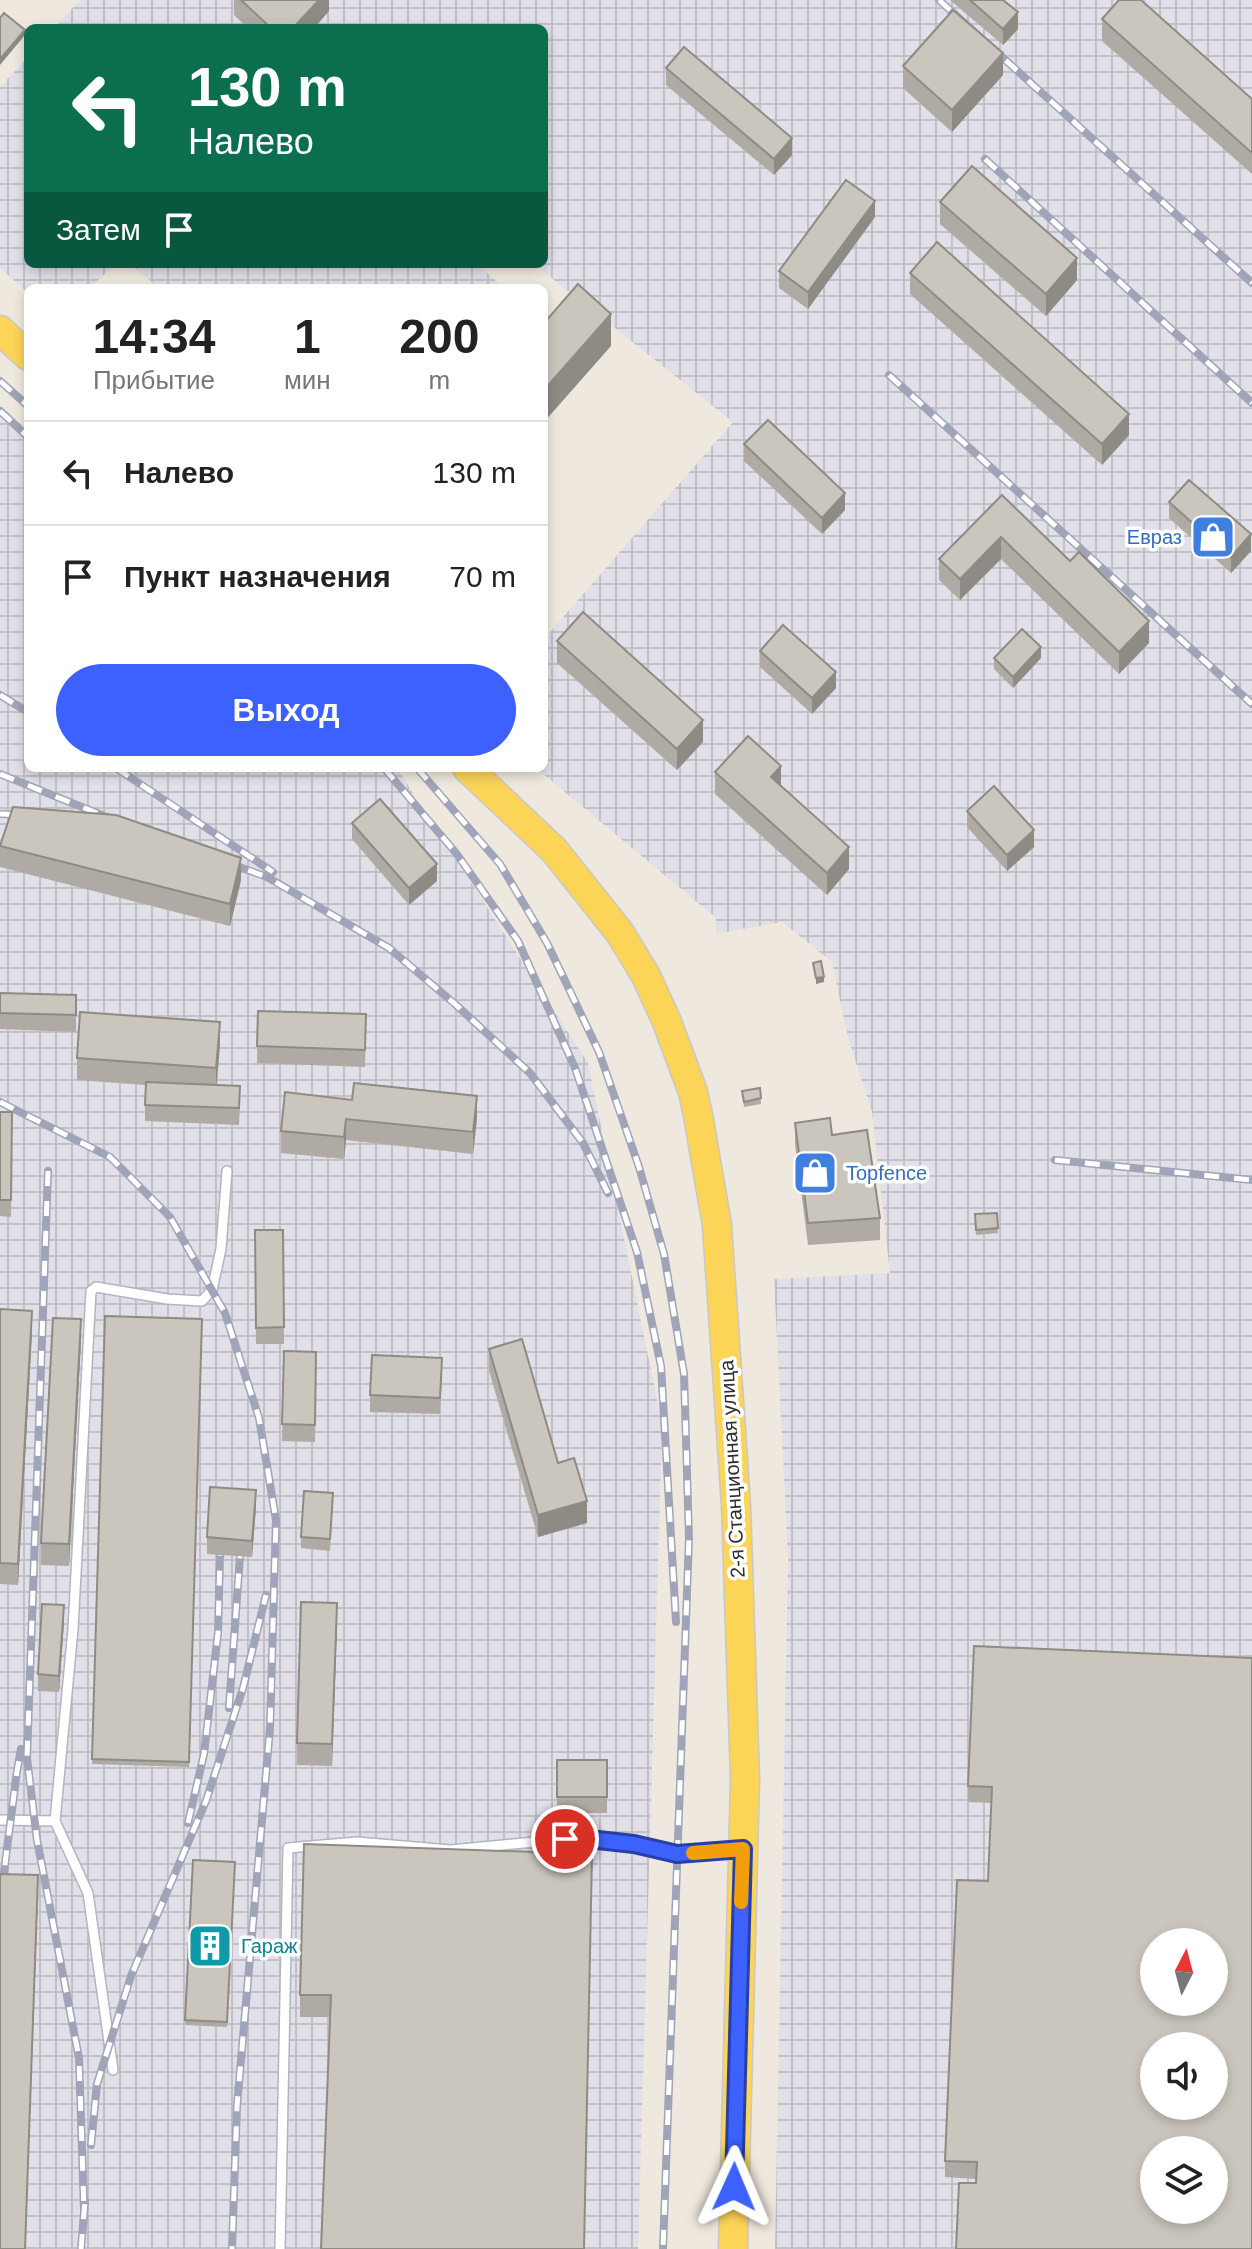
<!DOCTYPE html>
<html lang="ru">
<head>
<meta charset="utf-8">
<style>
  :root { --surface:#fff; --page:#f2f2f2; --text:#222; --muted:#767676; --line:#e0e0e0; --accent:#3c61ff }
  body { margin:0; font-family:Helvetica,sans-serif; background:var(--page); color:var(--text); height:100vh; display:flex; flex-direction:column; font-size:30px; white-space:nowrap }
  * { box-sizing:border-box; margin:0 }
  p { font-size:26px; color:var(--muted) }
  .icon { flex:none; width:44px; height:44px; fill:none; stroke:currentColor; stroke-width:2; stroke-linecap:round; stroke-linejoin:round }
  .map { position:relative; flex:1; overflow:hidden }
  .panel { position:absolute; left:24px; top:284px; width:524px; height:488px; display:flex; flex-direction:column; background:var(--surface); border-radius:12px; box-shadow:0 4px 12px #0003 }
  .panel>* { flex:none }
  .guide { position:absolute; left:24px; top:24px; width:524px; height:244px; border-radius:12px; box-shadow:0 4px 12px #0003; background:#0b6e4f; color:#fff; overflow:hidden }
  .needle { width:52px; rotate:6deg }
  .controls { position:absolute; left:1140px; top:1928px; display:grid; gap:16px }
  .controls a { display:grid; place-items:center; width:88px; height:88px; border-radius:50%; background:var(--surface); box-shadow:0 4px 12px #0003; font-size:40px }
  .pin { position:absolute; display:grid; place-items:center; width:68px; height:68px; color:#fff; margin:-34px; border:4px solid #fff; border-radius:50%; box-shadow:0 2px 8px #0007 }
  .me { position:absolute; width:88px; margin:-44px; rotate:1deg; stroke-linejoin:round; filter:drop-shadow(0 0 6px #0008) }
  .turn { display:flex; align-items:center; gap:28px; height:168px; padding:0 32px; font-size:36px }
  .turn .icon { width:104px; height:104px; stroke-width:2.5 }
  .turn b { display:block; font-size:56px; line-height:68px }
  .then { display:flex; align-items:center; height:76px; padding:0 32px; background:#0003; gap:16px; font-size:30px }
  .eta { display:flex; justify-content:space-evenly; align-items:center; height:136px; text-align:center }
  .eta b { font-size:48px; font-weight:700; line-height:56px }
  .primary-button { display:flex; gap:16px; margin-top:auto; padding:16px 32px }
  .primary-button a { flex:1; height:92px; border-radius:48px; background:var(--accent); color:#fff; font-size:32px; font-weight:700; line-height:92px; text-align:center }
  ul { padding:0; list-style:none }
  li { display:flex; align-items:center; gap:24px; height:104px; padding:0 32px; border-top:2px solid var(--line) }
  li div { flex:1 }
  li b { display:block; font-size:30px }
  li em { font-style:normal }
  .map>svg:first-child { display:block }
  .industrial { fill:url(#industrial-grid); fill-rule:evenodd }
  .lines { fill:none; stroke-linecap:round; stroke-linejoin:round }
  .lane-casing { stroke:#b2b5c1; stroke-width:12 }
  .primary-casing { stroke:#c8c8c8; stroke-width:31 }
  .lane { stroke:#fff; stroke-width:9 }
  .primary { stroke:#fbd458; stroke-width:28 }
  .rail-casing { stroke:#a0a4b8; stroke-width:8 }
  .rail { stroke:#fff; stroke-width:5; stroke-dasharray:15; stroke-linecap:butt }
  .wall { fill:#afaaa3 }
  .shaded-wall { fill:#8e8b84 }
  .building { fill:#cbc6bd; stroke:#8e8b84; stroke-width:2; fill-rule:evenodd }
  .route-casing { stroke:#273fa6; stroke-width:20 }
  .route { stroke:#3c61ff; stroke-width:14 }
  .slow { stroke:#f59e0b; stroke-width:14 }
  .labels { text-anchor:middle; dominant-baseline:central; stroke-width:7; stroke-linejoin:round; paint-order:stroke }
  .shop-label { font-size:20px; fill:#366cbe; stroke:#fff; text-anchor:end }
  .street-label { font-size:20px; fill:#2d2d2d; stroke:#fff }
  .culture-label { font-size:20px; fill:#0d838f; stroke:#fff; text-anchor:start }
</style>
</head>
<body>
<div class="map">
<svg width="1252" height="2249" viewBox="0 0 1252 2249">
  <defs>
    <pattern id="industrial-grid" width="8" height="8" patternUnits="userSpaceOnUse" patternTransform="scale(2)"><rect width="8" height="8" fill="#e1dfe7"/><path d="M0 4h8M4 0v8" fill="none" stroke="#c1c0c6"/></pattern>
  </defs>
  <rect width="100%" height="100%" fill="#efe8de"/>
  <g class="industrial">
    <path d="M80 0H1252V2249H775L788 1558 774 1279 890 1273 872 1112 848 1038 832 962 782 922 716 934V918L536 768H544V639L733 422 534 264H544V28H54ZM1154 1942H1214V2002H1154ZM1154 2046H1214V2106H1154ZM1154 2150H1214V2210H1154Z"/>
    <polygon points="28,57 28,264 115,264 90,288 28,288 28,293 0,268 0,87"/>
    <polygon points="130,264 477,264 504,288 159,288"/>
    <polygon points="0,405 28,431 28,768 397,768 588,1063 662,1424 638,2249 0,2249"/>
  </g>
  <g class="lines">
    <g class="lane-casing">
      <g id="lane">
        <polyline points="0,1820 55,1821 88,1893 113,2070"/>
        <polyline points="55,1821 73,1629 91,1291 96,1287 167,1299 202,1301 212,1290 221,1249 227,1171"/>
        <polyline points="280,2249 288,1848 357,1842 450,1850 565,1839 598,1840 634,1844 677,1854 741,1849"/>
      </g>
    </g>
    <g class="primary-casing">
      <g id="primary">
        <polyline points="0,330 28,356"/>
        <polyline points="467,768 554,850 620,933 646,976 667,1022 693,1092 698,1115 717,1225 736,1505 745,1779 733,2249"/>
      </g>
    </g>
    <use href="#lane" class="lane"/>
    <use href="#primary" class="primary"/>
    <g class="rail-casing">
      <g id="rail">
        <polyline points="939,0 1252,283"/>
        <polyline points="985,159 1252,403"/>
        <polyline points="889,375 1252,704"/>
        <polyline points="0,381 28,406"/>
        <polyline points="0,411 28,437"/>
        <polyline points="0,695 28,712"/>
        <polyline points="116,768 273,872"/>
        <polyline points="384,768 456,853 518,941 575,1068 637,1252 661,1366 676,1622"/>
        <polyline points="417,768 500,864 547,943 599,1052 639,1167 664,1254 684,1374 689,1538 663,2249"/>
        <polyline points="0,774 119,822"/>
        <polyline points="0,814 32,815"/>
        <polyline points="220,860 267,877 389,948 455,1004 530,1073 583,1143 608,1193"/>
        <polyline points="0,1102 110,1157 170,1217 225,1313 259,1418 276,1520 270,1728 237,2106 232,2249"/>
        <polyline points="1055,1160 1252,1180"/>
        <polyline points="48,1171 27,1758 37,1840 79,2058 84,2210"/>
        <polyline points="229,1708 240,1556"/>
        <polyline points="188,1823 204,1754 218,1633 220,1555"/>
        <polyline points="1,1895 17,1771 21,1749"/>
        <polyline points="91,2145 97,2084 131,1976 206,1801 243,1688 266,1595"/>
        <polyline points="81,2249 85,2201"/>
      </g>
    </g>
    <use href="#rail" class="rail"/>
  </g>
  <g class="wall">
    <polygon points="234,0 329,0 329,11 314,28 248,28 234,15"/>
    <polygon points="950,0 1003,0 1018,29 1003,45"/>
    <polygon points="1102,19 1252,99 1252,174 1102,41"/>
    <polygon points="903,66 1003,75 952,132 903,88"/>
    <polygon points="666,68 792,155 774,175 666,85"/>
    <polygon points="940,202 1077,280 1046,316 940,224"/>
    <polygon points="875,217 808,309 779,288 779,271"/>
    <polygon points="910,273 1129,435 1102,465 910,294"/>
    <polygon points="744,444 845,510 822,534 744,461"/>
    <polygon points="1002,495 1149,643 1119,674 1001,559 960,600 939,580 939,559"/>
    <polygon points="1169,502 1251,551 1231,573 1169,518"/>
    <polygon points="557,641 703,742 677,770 557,663"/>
    <polygon points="760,651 836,688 812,714 760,667"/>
    <polygon points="994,658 1041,658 1013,688 994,669"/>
    <polygon points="715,772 781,786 849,869 827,895 715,794"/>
    <polygon points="967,811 1034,847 1007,871 967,827"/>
    <polygon points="352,823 437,881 409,905 352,839"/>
    <polygon points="0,843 241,880 230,926 0,867"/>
    <polygon points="0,993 76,995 76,1032 0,1029"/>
    <polygon points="258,1011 366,1014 365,1067 257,1063"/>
    <polygon points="220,1044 217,1085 240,1103 239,1125 145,1121 145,1085 77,1080 77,1058"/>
    <polygon points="760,1088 761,1104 744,1107 742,1091"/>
    <polygon points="285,1092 477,1118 473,1154 346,1140 344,1159 281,1153 281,1131"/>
    <polygon points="0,1112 12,1112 11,1217 0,1216"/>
    <polygon points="795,1123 832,1135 880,1218 880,1240 808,1245 795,1144"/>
    <polygon points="997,1213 998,1233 976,1235 975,1214"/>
    <polygon points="255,1230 283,1230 284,1344 256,1344"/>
    <polygon points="0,1309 32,1332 18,1585 0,1584"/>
    <polygon points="105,1316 202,1319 189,1767 92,1764"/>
    <polygon points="81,1341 69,1566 41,1565 41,1543"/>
    <polygon points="489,1349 558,1463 587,1523 538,1537 489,1371"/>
    <polygon points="284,1351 316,1352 315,1442 282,1441"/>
    <polygon points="442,1375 440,1414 370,1412 370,1395"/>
    <polygon points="333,1504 330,1551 301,1548 301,1537"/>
    <polygon points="256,1507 252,1557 207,1554 207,1537"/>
    <polygon points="64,1622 59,1692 38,1691 38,1674"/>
    <polygon points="337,1624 332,1766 297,1765 297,1743"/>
    <polygon points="1252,1658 976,2183 976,2179 945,2177 945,2161 988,1881 991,1803 968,1802 968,1786"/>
    <rect x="557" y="1760" width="50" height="53"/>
    <polygon points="592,1854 330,2017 300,2017 300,1995"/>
    <polygon points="193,1860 235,1862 227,2027 185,2025"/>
  </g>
  <g class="shaded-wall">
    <polygon points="319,0 329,0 329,11 314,28 293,28"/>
    <polygon points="1018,12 1018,29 1003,45 1003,29"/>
    <polygon points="25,30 25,35 0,65 0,59"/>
    <polygon points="1003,53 1003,75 952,132 952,110"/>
    <polygon points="792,138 792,155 774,175 774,159"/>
    <polygon points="875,201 875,217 808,309 808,292"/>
    <polygon points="1077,258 1077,280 1046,316 1046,294"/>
    <polygon points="611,314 611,346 544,422 544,390"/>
    <polygon points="1129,414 1129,435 1102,465 1102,444"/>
    <polygon points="845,493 845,510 822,534 822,518"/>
    <polygon points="1251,534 1251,551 1231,573 1231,557"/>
    <polygon points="1001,537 1001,559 960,600 960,579"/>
    <polygon points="1149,621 1149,643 1119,674 1119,652"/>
    <polygon points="1041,647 1041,658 1013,688 1013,677"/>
    <polygon points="836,672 836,688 812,714 812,698"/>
    <polygon points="703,720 703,742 677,770 677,749"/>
    <polygon points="781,766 781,787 771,777"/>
    <polygon points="1034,830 1034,847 1007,871 1007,855"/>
    <polygon points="849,847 849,869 827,895 827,873"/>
    <polygon points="241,858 241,880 230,926 230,904"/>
    <polygon points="437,864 437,881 409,905 409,888"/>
    <polygon points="824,977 824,982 816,984 816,978"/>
    <polygon points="220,1022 220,1044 216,1090 216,1068"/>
    <polygon points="477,1096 477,1118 473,1154 473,1132"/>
    <polygon points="346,1119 346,1140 344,1159 344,1137"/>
    <polygon points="32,1311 32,1332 18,1585 18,1564"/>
    <polygon points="81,1319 81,1341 69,1566 69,1544"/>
    <polygon points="256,1490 256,1507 252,1557 252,1541"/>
    <polygon points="587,1501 587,1523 538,1537 538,1515"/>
    <polygon points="337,1603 337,1624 332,1766 332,1744"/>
    <polygon points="64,1605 64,1622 59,1692 59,1676"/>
    <polygon points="38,1875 38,1897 25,2249"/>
  </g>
  <g class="building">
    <polygon points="241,0 319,0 293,28 271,28"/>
    <polygon points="970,0 1003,0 1018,12 1003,29"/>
    <polygon points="1119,0 1141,0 1252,99 1252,153 1102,19"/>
    <polygon points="953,10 1003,53 952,110 903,66"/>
    <polygon points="4,13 25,30 0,59 0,18"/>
    <polygon points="684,47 792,138 774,159 666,68"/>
    <polygon points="972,166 1077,258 1046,294 940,202"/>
    <polygon points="846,180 875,201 808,292 779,271"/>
    <polygon points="937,242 1129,414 1102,444 910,273"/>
    <polygon points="578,284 611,314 544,390 544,323"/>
    <polygon points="768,420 845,493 822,518 744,444"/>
    <polygon points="1189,480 1251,534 1231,557 1169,502"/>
    <polygon points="1002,495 1070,561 1079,552 1149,621 1119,652 1001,537 960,579 939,559"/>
    <polygon points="583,612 703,720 677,749 557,641"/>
    <polygon points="783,625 836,672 812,698 760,651"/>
    <polygon points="1022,629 1041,647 1013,677 994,658"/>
    <polygon points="748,736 781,766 771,777 849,847 827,873 715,772"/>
    <polygon points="994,786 1034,830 1007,855 967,811"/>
    <polygon points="380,799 437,864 409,888 352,823"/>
    <polygon points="13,807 116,815 241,858 230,904 0,846"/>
    <polygon points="821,961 824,977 816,978 813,963"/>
    <polygon points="0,993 76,995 76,1015 0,1013"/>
    <polygon points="258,1011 366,1014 365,1050 257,1046"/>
    <polygon points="80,1012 220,1022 216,1068 77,1058"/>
    <polygon points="146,1082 240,1086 239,1108 145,1105"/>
    <polygon points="354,1083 477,1096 473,1132 346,1119 344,1137 281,1131 285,1092 352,1100"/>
    <polygon points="760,1088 761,1098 744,1102 742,1091"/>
    <polygon points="0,1112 12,1112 11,1200 0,1200"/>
    <polygon points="830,1118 832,1135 867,1130 880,1218 808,1223 795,1123"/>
    <polygon points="997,1213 998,1228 976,1230 975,1214"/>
    <polygon points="255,1230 283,1230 284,1327 256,1328"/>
    <polygon points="0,1309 32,1311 18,1564 0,1563"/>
    <polygon points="105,1316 202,1319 189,1762 92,1759"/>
    <polygon points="53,1318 81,1319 69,1544 41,1543"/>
    <polygon points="522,1339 558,1463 574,1458 587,1501 538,1515 489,1349"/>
    <polygon points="284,1351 316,1352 315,1425 282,1424"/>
    <polygon points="372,1355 442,1358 440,1398 370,1395"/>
    <polygon points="210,1487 256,1490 252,1541 207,1537"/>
    <polygon points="304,1491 333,1493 330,1539 301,1537"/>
    <polygon points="301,1602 337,1603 332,1744 297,1743"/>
    <polygon points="42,1604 64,1605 59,1676 38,1674"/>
    <path d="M974 1646 1252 1658V2249H956L959 2183H976L977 2162 945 2161 957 1880 988 1881 992 1787 968 1786ZM1154 1942H1214V2002H1154ZM1154 2046H1214V2106H1154ZM1154 2150H1214V2210H1154Z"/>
    <rect x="557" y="1760" width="50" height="37"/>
    <polygon points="304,1844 592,1854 584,2249 321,2249 331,1995 300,1995"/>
    <polygon points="193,1860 235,1862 227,2022 185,2020"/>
    <polygon points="0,1874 38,1875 25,2249 0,2249"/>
  </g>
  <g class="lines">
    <g class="route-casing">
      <polyline id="route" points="565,1839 598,1840 634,1844 677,1854 743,1849 734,2187"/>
    </g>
    <use href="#route" class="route"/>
    <polyline class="slow" points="693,1853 743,1849 741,1902"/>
  </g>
  <defs>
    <g id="shop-square" transform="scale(2.3)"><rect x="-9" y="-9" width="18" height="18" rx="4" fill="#3f7fe0" stroke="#fff"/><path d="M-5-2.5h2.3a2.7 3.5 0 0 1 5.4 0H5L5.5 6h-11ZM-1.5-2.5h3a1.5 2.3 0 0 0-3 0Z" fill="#fff"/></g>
    <g id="building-square" transform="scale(2.3)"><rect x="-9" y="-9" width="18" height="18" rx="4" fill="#0f9aa8" stroke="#fff"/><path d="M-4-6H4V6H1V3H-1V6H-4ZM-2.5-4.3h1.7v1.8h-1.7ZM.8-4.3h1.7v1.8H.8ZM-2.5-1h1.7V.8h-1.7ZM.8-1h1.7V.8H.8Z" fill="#fff"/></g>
  </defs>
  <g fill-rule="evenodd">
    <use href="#shop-square" x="1213" y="537"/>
    <use href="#shop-square" x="815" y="1173"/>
    <use href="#building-square" x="210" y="1946"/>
  </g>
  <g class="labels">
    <g class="shop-label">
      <text x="1182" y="537">Евраз</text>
      <text x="846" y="1173" text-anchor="start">Topfence</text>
    </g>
    <g class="street-label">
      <text transform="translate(732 1469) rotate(-93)">2-я Станционная улица</text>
    </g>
    <g class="culture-label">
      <text x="241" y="1946">Гараж</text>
    </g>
  </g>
</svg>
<div class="controls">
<a><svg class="needle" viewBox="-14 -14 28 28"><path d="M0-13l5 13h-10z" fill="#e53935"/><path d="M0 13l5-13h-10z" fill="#767676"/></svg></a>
<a><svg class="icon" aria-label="sound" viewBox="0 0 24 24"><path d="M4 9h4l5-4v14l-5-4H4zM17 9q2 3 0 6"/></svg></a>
<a><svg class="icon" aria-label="layers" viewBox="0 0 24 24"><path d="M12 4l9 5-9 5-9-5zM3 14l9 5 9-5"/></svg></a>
</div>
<div class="pin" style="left:565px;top:1839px;background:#d93025"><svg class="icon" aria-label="arrive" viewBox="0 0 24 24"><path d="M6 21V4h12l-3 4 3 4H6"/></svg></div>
<svg class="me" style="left:734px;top:2187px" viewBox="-20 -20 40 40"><path d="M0-17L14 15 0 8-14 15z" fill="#3c61ff" stroke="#fff" stroke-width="4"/></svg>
<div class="guide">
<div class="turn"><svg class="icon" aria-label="left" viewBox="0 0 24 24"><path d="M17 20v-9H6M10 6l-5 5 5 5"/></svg><div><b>130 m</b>Налево</div></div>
<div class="then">Затем<svg class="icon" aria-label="arrive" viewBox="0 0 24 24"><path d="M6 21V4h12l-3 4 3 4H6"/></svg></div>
</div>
<section class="panel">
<div class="eta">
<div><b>14:34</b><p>Прибытие</p></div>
<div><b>1</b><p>мин</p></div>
<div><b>200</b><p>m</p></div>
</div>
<ul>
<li><svg class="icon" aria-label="left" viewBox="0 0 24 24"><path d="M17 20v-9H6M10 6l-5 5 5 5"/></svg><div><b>Налево</b></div><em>130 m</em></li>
<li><svg class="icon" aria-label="arrive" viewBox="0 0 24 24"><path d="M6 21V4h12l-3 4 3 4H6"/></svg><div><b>Пункт назначения</b></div><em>70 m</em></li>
</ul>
<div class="primary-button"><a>Выход</a></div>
</section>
</div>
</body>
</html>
